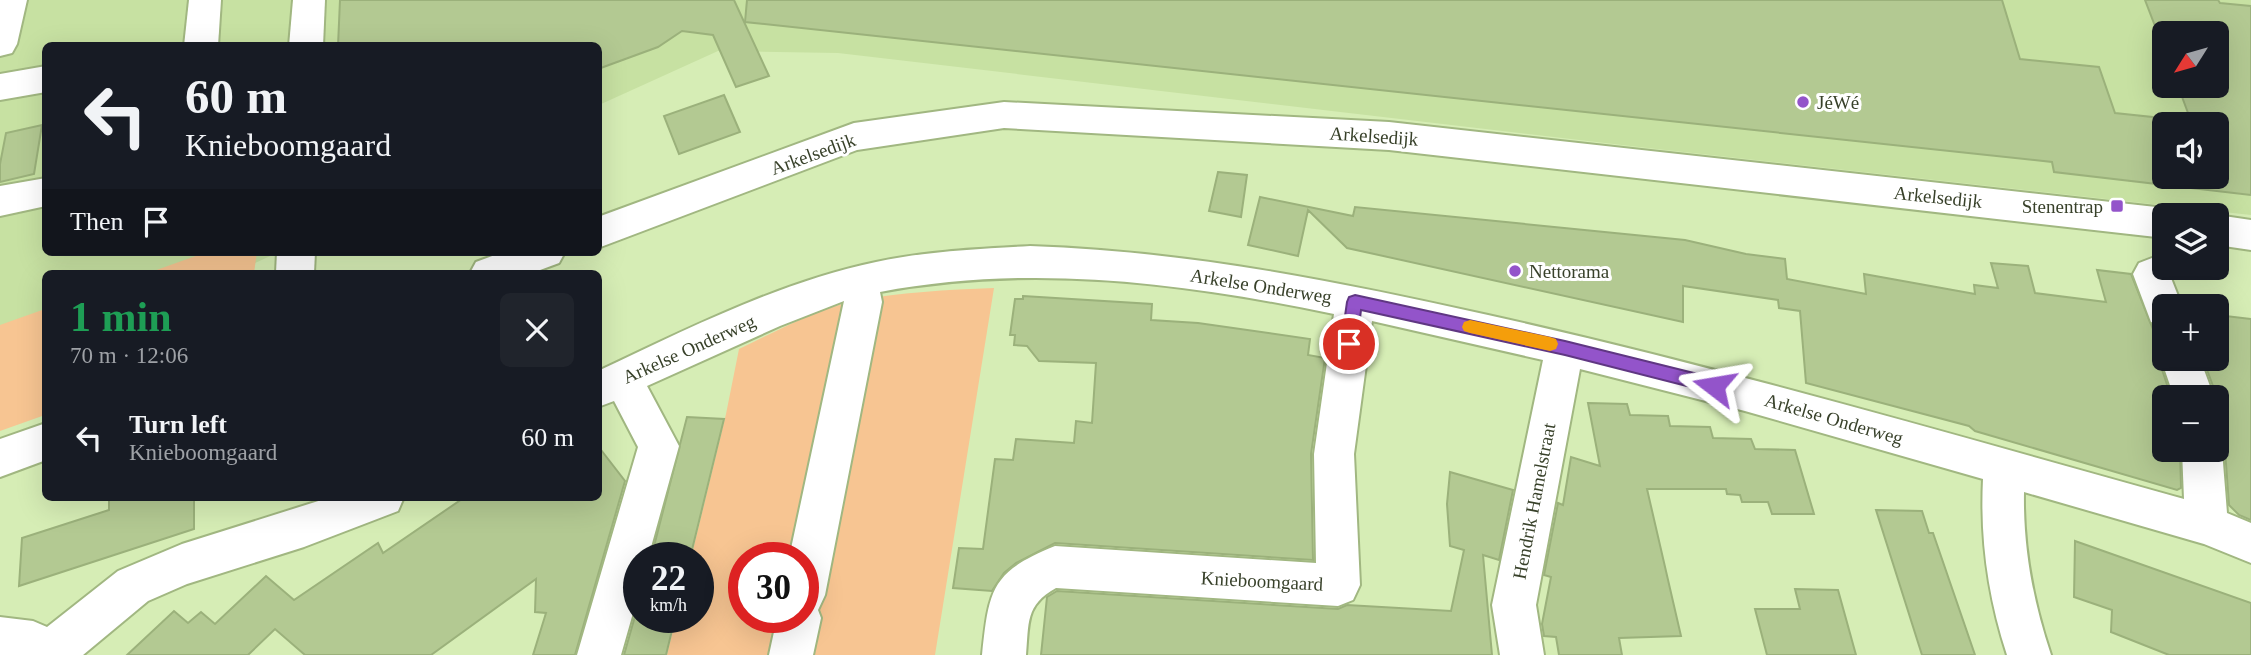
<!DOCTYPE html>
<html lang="en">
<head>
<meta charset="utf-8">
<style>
  :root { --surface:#171b24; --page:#20242c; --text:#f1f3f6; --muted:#9ea1a6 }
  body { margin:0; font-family:Georgia,serif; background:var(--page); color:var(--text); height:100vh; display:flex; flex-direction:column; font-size:26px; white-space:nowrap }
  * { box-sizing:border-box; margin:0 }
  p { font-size:23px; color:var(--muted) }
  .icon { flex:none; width:38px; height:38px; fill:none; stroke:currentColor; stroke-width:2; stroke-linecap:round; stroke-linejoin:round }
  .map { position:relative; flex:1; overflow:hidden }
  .side { position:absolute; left:42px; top:270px; width:560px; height:231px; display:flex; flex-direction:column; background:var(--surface); border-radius:10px; box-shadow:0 7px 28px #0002 }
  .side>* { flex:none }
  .guide { position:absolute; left:42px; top:42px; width:560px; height:214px; border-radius:10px; box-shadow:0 7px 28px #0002; background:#171b24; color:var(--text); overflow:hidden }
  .needle { width:46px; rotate:233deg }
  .buttons { position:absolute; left:2152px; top:21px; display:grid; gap:14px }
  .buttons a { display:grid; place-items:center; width:77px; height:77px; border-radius:10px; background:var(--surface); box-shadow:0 7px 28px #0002; font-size:35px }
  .speed { position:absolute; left:623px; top:542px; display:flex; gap:14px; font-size:35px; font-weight:700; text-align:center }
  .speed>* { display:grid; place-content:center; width:91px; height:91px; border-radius:50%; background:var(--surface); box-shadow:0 7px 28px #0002; line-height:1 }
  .speed small { font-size:18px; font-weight:400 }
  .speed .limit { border:10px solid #d22; background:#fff; color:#111 }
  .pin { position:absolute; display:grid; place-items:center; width:60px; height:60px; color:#fff; margin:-30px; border:4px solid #fff; border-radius:50%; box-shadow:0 2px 7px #0007 }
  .me { position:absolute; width:77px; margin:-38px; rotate:284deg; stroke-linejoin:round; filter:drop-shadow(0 0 5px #0008) }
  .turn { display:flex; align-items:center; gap:24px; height:147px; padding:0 28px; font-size:32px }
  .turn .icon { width:91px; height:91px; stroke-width:2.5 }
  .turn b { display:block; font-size:49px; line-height:60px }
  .then { display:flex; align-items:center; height:66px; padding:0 28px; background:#0003; gap:14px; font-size:26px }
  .round { display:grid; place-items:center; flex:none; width:74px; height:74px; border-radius:10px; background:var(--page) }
  .headline { display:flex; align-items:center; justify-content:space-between; height:119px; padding:0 28px }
  h1 { font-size:42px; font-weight:700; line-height:52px; color:#1e9e55 }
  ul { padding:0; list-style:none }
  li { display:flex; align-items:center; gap:21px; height:98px; padding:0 28px }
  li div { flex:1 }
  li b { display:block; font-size:26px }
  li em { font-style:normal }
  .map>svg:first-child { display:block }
  .built { fill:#c7e1a2; fill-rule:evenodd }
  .green { fill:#f7c592; fill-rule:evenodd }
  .building { fill:#b3c992; stroke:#9bb17b; stroke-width:2; fill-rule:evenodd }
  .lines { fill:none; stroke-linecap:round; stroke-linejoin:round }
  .minor-casing { stroke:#a1b781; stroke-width:4 }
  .major-casing { stroke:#a1b781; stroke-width:4 }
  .minor { fill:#fff; fill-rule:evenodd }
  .major { fill:#fff; fill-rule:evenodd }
  .route { fill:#9354ca; stroke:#603783; stroke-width:2 }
  .slow { fill:#f59e0b }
  .poi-dot { fill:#9354ca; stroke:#fff; stroke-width:2.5 }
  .labels { text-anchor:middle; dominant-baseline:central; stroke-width:6; stroke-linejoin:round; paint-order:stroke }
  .poi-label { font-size:19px; fill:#38412a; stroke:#fff; text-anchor:start }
  .street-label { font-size:19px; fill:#38412a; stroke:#fff }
</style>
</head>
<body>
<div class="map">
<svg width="2251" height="655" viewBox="0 0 2251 655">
  <rect width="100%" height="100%" fill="#d6edb5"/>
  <path class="built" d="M0 0H2251V215L1639 147 838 53 718 51 599 105 598 46H46V252H279L233 273H46L45 359 0 380ZM2165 33H2217V86H2165ZM2165 124H2217V177H2165Z"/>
  <g class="green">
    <polygon points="207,252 257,252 254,273 148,273"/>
    <path d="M994 288 935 655H667L676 618H698V558H691L726 414 739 349C775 332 814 310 854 301 900 292 947 290 994 288ZM744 558H803V618H744Z"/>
    <polygon points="45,309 45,415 0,431 0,325"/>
  </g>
  <g class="building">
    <polygon points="340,0 734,0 769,76 736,87 713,35 682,31 658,47 598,69 598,46 338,46"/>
    <path d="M747 0H2002L2020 59 2099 67 2115 113 2191 121 2178 86H2217V33H2165V52L2145 0H2218L2220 3 2251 6V195L2054 172 2052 162 745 22ZM2165 124H2217V177H2165Z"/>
    <polygon points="724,95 740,132 679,154 664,116"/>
    <polygon points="42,125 34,174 0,182 0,164 6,133"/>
    <polygon points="1218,172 1247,175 1241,217 1209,211"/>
    <polygon points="1260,197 1353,216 1355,207 1685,240 1746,254 1785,259 1787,279 1866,294 1864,274 1975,294 1974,285 1998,288 1991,263 2028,266 2035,293 2106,302 2097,270 2131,274 2162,352 2159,360 2171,397 2165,397 2165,450 2180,450 2181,488 2177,490 1975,431 1969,426 1806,383 1800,311 1779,308 1778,300 1683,286 1683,322 1347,248 1308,210 1298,256 1248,245"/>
    <polygon points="1023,296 1152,304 1151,320 1198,323 1310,339 1308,355 1325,358 1311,454 1313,560 1055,543 1016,563 1004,573 992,591 953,588 959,548 983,549 995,459 1013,460 1016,439 1074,443 1076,421 1092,423 1096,363 1039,361 1027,346 1014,345 1015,335 1010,335 1015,299 1023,299"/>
    <polygon points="2217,315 2251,319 2251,520 2239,515 2229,505 2225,450 2217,437 2217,397 2203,359 2217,360"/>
    <polygon points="1588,403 1627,404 1630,415 1668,416 1670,426 1710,427 1713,438 1751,439 1755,449 1795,450 1814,514 1772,514 1768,502 1742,502 1740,495 1727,494 1726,489 1647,489 1681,636 1619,638 1622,655 1559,655 1556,637 1544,636 1542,624 1551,577 1544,575 1558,503 1563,505 1571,457 1600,466"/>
    <polygon points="687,417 724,419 690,558 651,558"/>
    <polygon points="598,446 625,481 575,655 533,655 546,613 535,612 536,579 431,655 305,655 275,629 248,655 127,655 174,611 188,623 201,612 215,624 266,576 294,600 378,543 383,553 465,497 598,497"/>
    <polygon points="1450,472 1513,490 1499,560 1483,555 1492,655 1041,655 1047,597 1057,591 1338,609 1347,605 1451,611 1464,550 1450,546 1447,504"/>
    <polygon points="109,497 194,497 194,529 19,586 22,538 109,510"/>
    <polygon points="1876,510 1922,511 1929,533 1933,533 1975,655 1922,655"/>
    <polygon points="2075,541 2251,603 2251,655 2169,655 2111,632 2112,610 2074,597"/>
    <polygon points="1795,589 1838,590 1856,655 1767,655 1755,609 1800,609"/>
    <polygon points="639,602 639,618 675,618 666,655 624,655"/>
  </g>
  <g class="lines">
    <g class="minor-casing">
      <g id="minor">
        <polygon points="0,0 27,0 17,44 12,53 0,56"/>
        <polygon points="189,0 221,0 218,46 184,46"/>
        <polygon points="293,0 325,0 323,46 289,46"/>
        <polygon points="46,66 46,92 0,100 0,74"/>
        <polygon points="46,178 46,206 0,216 0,186"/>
        <path d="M1030 246C1186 251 1336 281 1488 315 1722 367 1953 435 2184 499L2182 450H2217V439L2222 450 2227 513 2251 523V563L2204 544 2024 492C2023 549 2033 601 2051 655H2007C1988 597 1980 540 1983 479L1745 411 1580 369 1536 605 1544 655H1500L1492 605 1543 360 1372 321 1354 454 1360 585 1353 600 1338 606 1056 588C1025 605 1029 623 1026 655H982C989 589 991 572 1055 546L1316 563 1314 454 1334 314C1185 283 1032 263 880 292L882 302 825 595 818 610 821 618 813 655H769L777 618H803V558H789L844 301 780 326 647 386 679 446 648 558H639V592L621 655H577L638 447 614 401 598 407V371C687 329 780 282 876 262 927 251 978 249 1030 246Z"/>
        <polygon points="277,252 315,252 314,273 276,273"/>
        <polygon points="2152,258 2165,263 2182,306 2165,306 2165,327 2151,322 2133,274 2139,263"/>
        <polygon points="2165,352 2165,359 2200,359 2214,397 2174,397 2161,359"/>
        <polygon points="331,497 404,497 398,511 304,547 187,584 148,601 83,655 0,655 0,617 33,621 47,627 118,571 182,544"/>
      </g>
    </g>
    <g class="major-casing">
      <g id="major">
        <polygon points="1004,102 1389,122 2165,208 2179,215 2165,215 2165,238 1389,150 1004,128 857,150 598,248 598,217 854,123"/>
        <polygon points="2216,215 2217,215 2251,220 2251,250 2217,245"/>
        <polygon points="503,252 565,252 559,263 532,273 470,273 476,262"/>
        <polygon points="46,423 46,460 0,477 0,439"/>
      </g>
    </g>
    <use href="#minor" class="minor"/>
    <use href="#major" class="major"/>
  </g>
  <polygon class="route" points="1355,295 1565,341 1714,378 1720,380 1722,386 1720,391 1714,393 1565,355 1361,310 1357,344 1355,348 1343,348 1341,344 1347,302 1349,297"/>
  <polygon class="slow" points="1470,320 1550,337 1556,339 1558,344 1556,349 1550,351 1470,333 1464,331 1462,327 1464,322"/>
  <g class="poi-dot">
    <circle cx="1803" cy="102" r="7"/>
    <rect x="2110" y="199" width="14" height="14" rx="3.5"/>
    <circle cx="1515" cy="271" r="7"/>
  </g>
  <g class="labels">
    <g class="poi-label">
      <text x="1817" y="102">JéWé</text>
      <text x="2103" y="206" text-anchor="end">Stenentrap</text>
      <text x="1529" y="271">Nettorama</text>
    </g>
    <g class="street-label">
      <text transform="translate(1374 136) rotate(4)">Arkelsedijk</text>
      <text transform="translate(813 154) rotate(-20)">Arkelsedijk</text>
      <text transform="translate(1938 197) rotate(6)">Arkelsedijk</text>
      <text transform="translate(1261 286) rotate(9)">Arkelse Onderweg</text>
      <text transform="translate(689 349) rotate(-24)">Arkelse Onderweg</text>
      <text transform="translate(1834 419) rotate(16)">Arkelse Onderweg</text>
      <text transform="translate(1534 501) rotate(-79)">Hendrik Hamelstraat</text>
      <text transform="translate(1262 581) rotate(3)">Knieboomgaard</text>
    </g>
  </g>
</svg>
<div class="buttons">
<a><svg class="needle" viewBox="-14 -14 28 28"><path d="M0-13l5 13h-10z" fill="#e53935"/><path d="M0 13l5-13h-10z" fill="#9ea1a6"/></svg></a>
<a><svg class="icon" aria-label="sound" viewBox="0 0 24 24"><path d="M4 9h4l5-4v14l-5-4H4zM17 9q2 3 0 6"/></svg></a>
<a><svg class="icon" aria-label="layers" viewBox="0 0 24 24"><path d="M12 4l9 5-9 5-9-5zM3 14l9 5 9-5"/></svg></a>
<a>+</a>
<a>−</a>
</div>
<div class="speed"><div>22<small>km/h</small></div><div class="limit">30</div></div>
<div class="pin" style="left:1349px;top:344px;background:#d93025"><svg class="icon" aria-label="arrive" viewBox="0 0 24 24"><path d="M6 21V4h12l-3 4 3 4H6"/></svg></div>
<svg class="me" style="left:1714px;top:386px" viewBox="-20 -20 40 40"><path d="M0-17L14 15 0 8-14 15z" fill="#9354ca" stroke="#fff" stroke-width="4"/></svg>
<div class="guide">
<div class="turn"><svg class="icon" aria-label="left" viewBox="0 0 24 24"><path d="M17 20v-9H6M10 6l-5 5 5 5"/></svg><div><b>60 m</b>Knieboomgaard</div></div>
<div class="then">Then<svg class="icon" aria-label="arrive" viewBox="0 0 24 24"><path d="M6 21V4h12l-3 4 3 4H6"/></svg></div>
</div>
<section class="side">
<div class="headline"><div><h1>1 min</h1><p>70 m · 12:06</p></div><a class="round"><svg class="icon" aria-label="close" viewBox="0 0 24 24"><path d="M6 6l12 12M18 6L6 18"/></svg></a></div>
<ul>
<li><svg class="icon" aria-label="left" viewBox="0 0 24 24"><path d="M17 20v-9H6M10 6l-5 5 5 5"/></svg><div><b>Turn left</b><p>Knieboomgaard</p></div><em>60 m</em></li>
</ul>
</section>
</div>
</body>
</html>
